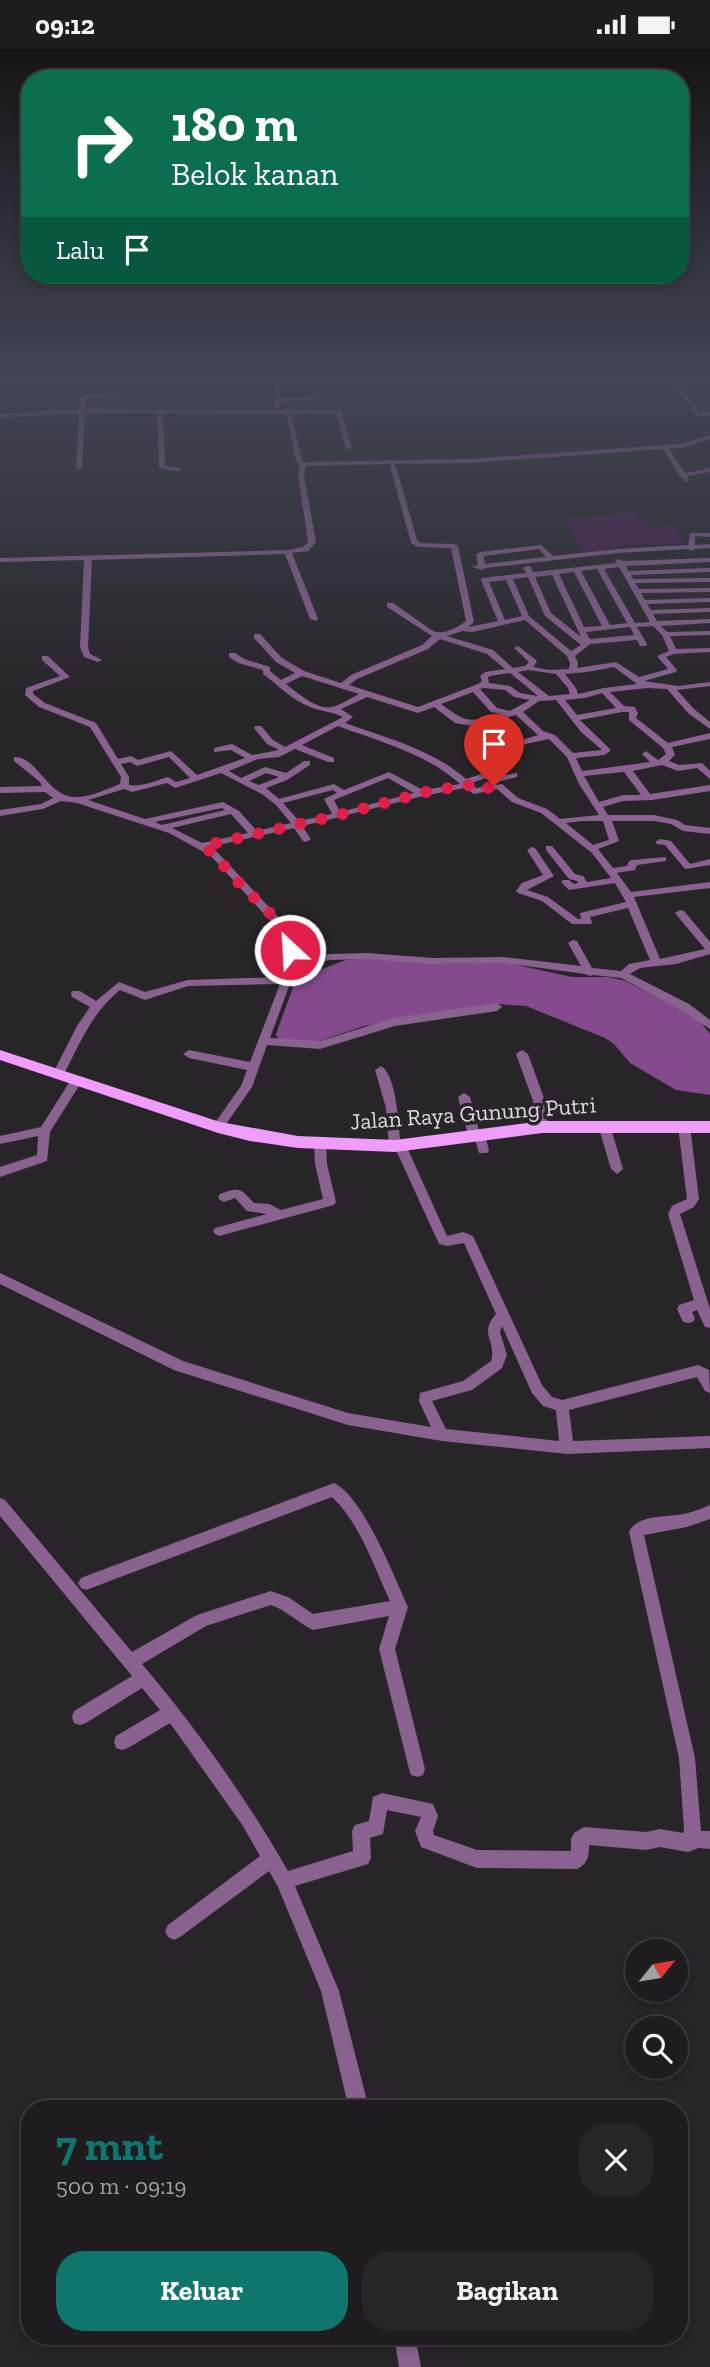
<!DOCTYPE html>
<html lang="id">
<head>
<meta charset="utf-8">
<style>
  :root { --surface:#1e1c1f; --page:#262528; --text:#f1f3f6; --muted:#a1a1a4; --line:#3c3a3d; --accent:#0f766e }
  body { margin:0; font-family:"Zilla Slab",serif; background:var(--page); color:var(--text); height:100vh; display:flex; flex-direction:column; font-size:26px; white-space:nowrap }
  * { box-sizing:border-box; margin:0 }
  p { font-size:23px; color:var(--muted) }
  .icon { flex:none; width:38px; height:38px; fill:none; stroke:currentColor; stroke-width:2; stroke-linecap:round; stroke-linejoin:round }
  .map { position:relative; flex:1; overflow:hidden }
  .drawer { position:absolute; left:21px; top:2051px; width:667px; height:245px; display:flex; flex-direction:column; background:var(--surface); border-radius:28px; box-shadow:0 4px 10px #0003,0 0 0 2px var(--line) }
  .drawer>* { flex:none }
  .top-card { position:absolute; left:21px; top:21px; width:668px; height:214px; border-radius:28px; box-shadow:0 4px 10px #0003,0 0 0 2px var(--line); background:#0b6e4f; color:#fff; overflow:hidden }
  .needle { width:46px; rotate:60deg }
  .fabs { position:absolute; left:625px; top:1890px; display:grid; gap:14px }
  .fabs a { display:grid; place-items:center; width:63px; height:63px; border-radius:50%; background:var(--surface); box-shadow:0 4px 10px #0003,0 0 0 2px var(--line); font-size:35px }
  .pin { position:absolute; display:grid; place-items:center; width:60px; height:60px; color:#fff; margin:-72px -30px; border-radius:50% 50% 50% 0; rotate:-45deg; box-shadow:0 0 7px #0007 }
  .pin .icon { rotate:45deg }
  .me { position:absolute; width:77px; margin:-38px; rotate:335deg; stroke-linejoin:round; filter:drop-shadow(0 0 5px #0008) }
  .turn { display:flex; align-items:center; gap:24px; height:147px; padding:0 35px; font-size:32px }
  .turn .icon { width:91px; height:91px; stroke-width:2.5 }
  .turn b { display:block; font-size:49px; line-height:60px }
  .then { display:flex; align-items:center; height:66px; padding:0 35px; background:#0003; gap:14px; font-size:26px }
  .round { display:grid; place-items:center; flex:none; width:74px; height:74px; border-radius:28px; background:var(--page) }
  .headline { display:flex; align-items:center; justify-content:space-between; height:119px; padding:0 35px }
  h1 { font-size:42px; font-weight:800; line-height:52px; color:var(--accent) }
  .cta { display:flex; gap:14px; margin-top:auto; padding:14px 35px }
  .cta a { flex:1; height:80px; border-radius:28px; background:var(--accent); color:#fff; font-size:28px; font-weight:800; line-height:80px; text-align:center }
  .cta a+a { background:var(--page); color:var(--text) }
  .status { display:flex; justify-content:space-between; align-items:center; height:49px; padding:0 35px; background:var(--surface); direction:ltr }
  .status svg { height:19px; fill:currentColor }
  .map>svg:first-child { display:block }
  .green { fill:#47204d }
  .water { fill:#85498d }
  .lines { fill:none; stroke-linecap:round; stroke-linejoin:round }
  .minor { fill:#8a628f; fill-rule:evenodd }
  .major { fill:#ef9cfa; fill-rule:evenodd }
  .route { stroke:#e11d48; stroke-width:12; stroke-dasharray:0 21.6 }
  .labels { text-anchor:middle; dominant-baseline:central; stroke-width:7; stroke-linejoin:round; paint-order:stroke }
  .street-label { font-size:23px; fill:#dfdddf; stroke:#282529 }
</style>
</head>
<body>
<div class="status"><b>09:12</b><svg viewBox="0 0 49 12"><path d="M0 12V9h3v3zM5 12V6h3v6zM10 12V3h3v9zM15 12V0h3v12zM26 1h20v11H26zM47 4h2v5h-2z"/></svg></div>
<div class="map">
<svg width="710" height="2318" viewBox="0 0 710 2318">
  <rect width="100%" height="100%" fill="#282529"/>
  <polygon class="green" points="631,464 652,480 671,476 682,485 683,495 621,496 611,500 581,503 570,483 567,470"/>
  <polygon class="water" points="367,909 445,915 504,913 572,928 607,928 623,931 681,960 699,971 710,985 710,1046 676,1041 630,1014 614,995 605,989 526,957 496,955 364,977 313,994 278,990 276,985 296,930 346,911"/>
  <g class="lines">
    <g class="minor">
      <polygon points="274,329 280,329 280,349 317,347 320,349 280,353 279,359 275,359"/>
      <polygon points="672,329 678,329 676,332 700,363 710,363 710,367 696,366 670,332"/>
      <path d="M120 344 122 347 86 349 85 360 341 361 352 399 349 401 346 399 336 364 291 365 302 411 304 413 469 410 681 395 710 386V390L682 399 669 400 685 424 710 419V423L687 427 689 431 686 433 680 427 663 400 469 414 394 415 396 417 417 491 420 494 454 495 458 497 474 573 468 578 498 572 481 531 482 529 526 524 523 519 527 517H530L533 523 616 514 615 512 619 510 623 512 710 509V513L626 517 628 522 710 519V523L631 526 633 530 710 529V533L635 534 639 540 710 539V543L641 544 645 551 710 549V553L647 555 651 561 710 559V563L653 565 657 572 710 570V574L661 577 667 583 710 582V586L670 587 676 600 710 599V603L674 605 666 608 677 621 676 623 644 632 678 637 710 633V637L677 641 694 660 710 673V680L688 664 667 640 648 639 610 643 624 657 635 658 638 664 636 669 668 694 710 684V690L672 698 675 706 669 712 679 716 702 714 710 722V730L697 719 678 722 662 716 633 722 650 745 710 736V742L652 751 623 752 603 758 608 766H654L677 771 685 776 710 779V785L683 782 671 775 654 772H612L619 792 598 800 613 819 627 817 629 812 632 811 666 808V812L637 816 635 821 617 824 631 843 710 833V839L634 848 660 910 705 900 675 864 680 861 684 862 710 893V905L676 915 640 919 630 925 689 955 710 971V980L681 961 621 929 594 926 590 927 585 925 504 914 433 915 367 910 329 911 295 921 270 989 320 992 394 969 497 954 502 958 497 962 395 977 320 1000 267 996 252 1038 222 1081 218 1082 212 1078 241 1037 247 1021 189 1009 183 1005 189 1001 250 1013 280 935 188 937 145 951 120 941C91 964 79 997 62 1029H54L52 1026 77 977 90 958 72 948 71 945 72 942H80L96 952 119 933 145 943 188 931 283 928 286 919 287 904 276 878 211 807 169 784 77 754 61 752 43 760 0 767V761L41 755 53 749 45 743 0 744V738L42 737 40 733 14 712V708C38 707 47 749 77 748 90 748 107 740 120 735L121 728 90 678 39 658 25 646 26 639 60 627 42 611V607H48L70 628 33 642V645L45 654 96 674 118 710 131 707 138 711 171 702 197 726 245 709 231 701 214 703V699L232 695 252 706 279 701 267 695 254 679 255 677H261L273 691 285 698 343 668C331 662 322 663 310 658 292 651 278 636 263 625V621L238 614 229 608V604H235L244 610 270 618V622L281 631 295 624 276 613 254 589V585H260L282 609 304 622 341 634 351 626 422 596 432 587 387 558V554H393L433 582C444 586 457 579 466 572L451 499 418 498 411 494 390 417 392 415 306 417 304 426 316 493 308 502 292 504 318 570 317 572 310 570 285 505 92 511 88 598 90 605 102 611 98 613 84 608 80 598 84 511 0 513V509L288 501 303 498 308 493 298 426 300 416 296 412 287 367 284 365 163 364 165 417 181 419V421L179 422 159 419 157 364H85L82 419 79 421 76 419 79 364 0 369V365L79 360 81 346ZM619 518 650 573 635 574 604 520ZM597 520 627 574 610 576 581 522ZM574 523 602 577 584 578 559 525ZM552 526 581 588 551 564 535 528ZM528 528 545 567 581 596 571 602 529 567 513 530ZM506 531 522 567 505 571 489 533ZM525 571 567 607 570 614 569 620 549 621 533 618 537 613 536 611 518 597 514 599 529 613 525 617 513 619 493 601 447 587 462 582 472 583ZM653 577 662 586 669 602 657 607 668 620 639 628 616 613 577 619 578 614 575 607 590 595 637 591 640 597H646L647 595 637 578ZM630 578 634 586 590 590 586 583ZM440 590 487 605 505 620 485 623 480 627 482 632 478 635 418 658 349 636 357 630 428 600ZM614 618 637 635 604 639 578 645 576 639 565 625 587 623ZM528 621 556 625 568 639 570 645 549 647 518 623ZM510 624 538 647 520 644 510 637 489 634 488 628 490 627ZM302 627 359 645C351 649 341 656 332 658 316 661 298 644 286 635ZM484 639 505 641 514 648 530 651 510 662 497 659 480 640ZM473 643 491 663 500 665C468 673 468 675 441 655ZM602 644 616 659 577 666 565 651 585 649ZM367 648 418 664 434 658 455 674 473 677 482 689 485 690 489 687 481 675 516 666 538 686 516 693V697L549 690 567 708 579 735 599 766 560 770 547 760 518 749 502 735 476 739 471 734 486 729 493 734 517 728V724L495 728 488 723 466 730C432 700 386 689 345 674L353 668 341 660ZM556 651 581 683 602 701 573 704 555 686 543 682 523 663 539 652ZM622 663H629V671L663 699 666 705 658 711 646 702 642 705 650 713 582 722 576 709 605 706 611 701 580 671ZM338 677C380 693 426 704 460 735L423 741 389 723 344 741 334 735 279 750 266 739 287 731 310 716V712H304L286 724 265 718 241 729 229 722 258 710 279 708 295 700 328 713H334V709L302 696ZM169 708 190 729 176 733 168 728C155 732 142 738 129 736V728L121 715 130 713 137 717ZM624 723 641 746H623L599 753 584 727ZM221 724 262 745 276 756 291 774 257 782 239 762 223 753 145 770 88 751 124 740 132 743 167 734 175 739ZM266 724 279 728 259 736 249 732ZM388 729 414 744 340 763 334 751ZM465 739 474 745 497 740 512 753 541 764 592 804 611 829 587 833 583 827 575 825 552 797H546V801L569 830 577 832 578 834 574 835 569 831H563L561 833 569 841 615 834 626 853 580 864 581 870H578L548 848 527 841 554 827 535 799 532 798 527 801 543 826 522 834 516 842 518 844 542 852 572 875H591L592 873 590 868 628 859 650 911 629 915 621 922 592 919 577 892 573 891 568 894 581 917 504 908 433 909 367 904 329 905 297 914V904L285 875 217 803 209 798 294 779 303 792 306 793 311 790 302 777C356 765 410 748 465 739ZM333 741 337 744 324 750 332 765 299 772 283 754ZM222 759 225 761 162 776 155 773ZM231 765 248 784 202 794 172 779ZM583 772H603L609 791 593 796 566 774Z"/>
      <path d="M690 484H710V488L695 487V496L710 495V499L695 500 691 502 688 500 618 504 486 519 482 521 472 518 478 516 476 505 480 503 541 496 553 507 618 500 688 496ZM539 500 546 508 485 515 484 507Z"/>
      <polygon points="660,790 671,792 690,815 710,810 710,816 685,820 665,796 657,795 655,793"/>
      <polygon points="522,1001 528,1005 545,1052 548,1078 542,1082 536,1078 533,1052 516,1005"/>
      <path d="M381 1017C396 1025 399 1075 400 1092L406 1096 447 1187 463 1183 473 1187 542 1336 552 1348 562 1351 698 1316 709 1321 710 1344 705 1342 697 1328 569 1361 573 1392 710 1387V1399L567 1405 442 1392 348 1376 174 1321 0 1235V1224L183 1312 348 1364 431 1378 419 1352 420 1344 463 1332 491 1312C497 1292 478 1285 496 1265L464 1194 447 1197 439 1195 396 1101 391 1100 389 1097 386 1059 375 1021ZM502 1277 532 1344 543 1357 556 1361 559 1392 446 1380 432 1352 472 1341 502 1319 507 1306 500 1283Z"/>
      <polygon points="76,1028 82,1032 50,1083 47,1112 0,1128 0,1118 37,1106 38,1087 0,1095 0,1087 41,1078 72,1029"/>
      <polygon points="464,1044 470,1048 479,1082 484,1083 489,1101 487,1104 479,1104 475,1090 470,1089 468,1086 458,1048"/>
      <polygon points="604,1072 610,1076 623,1120 617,1125 611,1120 598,1076"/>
      <polygon points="684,1073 690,1077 699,1150 694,1158 680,1165 710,1260 710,1279 705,1278 697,1261 692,1263 695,1269 693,1273 688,1274 683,1273 677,1260 679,1256 694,1251 668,1165 672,1157 687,1150 678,1077"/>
      <path d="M320 1091 326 1095 327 1115 336 1153 334 1156 219 1187 215 1185 213 1182 215 1179 267 1165 247 1162 235 1149 224 1153 220 1151 218 1148 220 1145C240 1138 240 1139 254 1154L269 1155 281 1161 323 1150 315 1115 314 1095Z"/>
      <path d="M334 1434C362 1446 395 1529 408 1558L395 1600 425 1720 423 1726 417 1728 411 1726 409 1720 379 1600 389 1567 313 1581C298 1574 286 1561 271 1556L206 1577 142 1615C197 1680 246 1749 288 1822L353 1802 352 1782 355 1776 369 1772 373 1748 382 1744 433 1755 438 1767 433 1782 434 1786 477 1801 571 1802V1790L574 1784 584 1778 646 1783 660 1780 683 1784 684 1779 679 1709 629 1483C638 1464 670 1469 688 1464 695 1462 703 1459 710 1456V1470L687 1478 644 1486 695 1709 701 1782H710V1800L699 1799 688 1803 660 1798 646 1801 589 1796C589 1807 588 1815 577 1820L477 1819 421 1798 415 1782 421 1768 387 1761 383 1785 370 1789 371 1809 368 1815 295 1837 339 1942 369 2060H349L321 1942 278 1838 269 1822 180 1888 174 1891 168 1888 165 1882 168 1876 260 1807 243 1777 170 1674 128 1699 122 1701 116 1699 114 1693 116 1687 160 1661 142 1639 86 1674 80 1676 74 1674 72 1668 74 1662 132 1627 0 1467V1449L5 1451 132 1603 197 1566 271 1542 288 1548 313 1565 390 1552C374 1518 360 1474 332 1448L86 1541 81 1539 78 1534 81 1529 86 1527Z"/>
      <polygon points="394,2287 415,2287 421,2318 399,2318"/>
    </g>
    <polygon class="major" points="0,1001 220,1073 298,1087 395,1091 542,1072 710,1072 710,1084 542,1084 395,1103 298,1099 250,1092 218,1084 0,1011"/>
  </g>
  <linearGradient id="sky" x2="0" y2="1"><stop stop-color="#161417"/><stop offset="0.5" stop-color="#424654"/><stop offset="1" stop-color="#424654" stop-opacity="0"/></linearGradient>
  <rect width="710" height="654" fill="url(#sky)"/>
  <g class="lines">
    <polyline class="route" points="290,901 277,871 236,831 214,805 203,797 335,767 430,742 468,736 478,742 494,737"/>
  </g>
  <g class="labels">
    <g class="street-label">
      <text transform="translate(473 1064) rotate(-4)">Jalan Raya Gunung Putri</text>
    </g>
  </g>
</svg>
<div class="fabs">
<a><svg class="needle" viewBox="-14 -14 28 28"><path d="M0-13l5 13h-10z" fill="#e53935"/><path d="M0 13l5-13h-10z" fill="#a1a1a4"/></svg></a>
<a><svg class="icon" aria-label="search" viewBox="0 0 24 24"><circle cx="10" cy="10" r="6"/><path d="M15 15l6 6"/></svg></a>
</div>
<div class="pin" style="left:494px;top:737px;background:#d93025"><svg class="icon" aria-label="arrive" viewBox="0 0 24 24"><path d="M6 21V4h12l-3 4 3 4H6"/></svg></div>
<svg class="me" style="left:290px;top:901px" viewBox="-20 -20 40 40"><circle r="17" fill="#e11d48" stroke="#fff" stroke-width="3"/><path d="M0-11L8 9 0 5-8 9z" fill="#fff"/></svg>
<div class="top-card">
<div class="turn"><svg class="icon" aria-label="right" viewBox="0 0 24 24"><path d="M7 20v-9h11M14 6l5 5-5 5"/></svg><div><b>180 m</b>Belok kanan</div></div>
<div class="then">Lalu<svg class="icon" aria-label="arrive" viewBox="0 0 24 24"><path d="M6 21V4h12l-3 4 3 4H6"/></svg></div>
</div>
<section class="drawer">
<div class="headline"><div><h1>7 mnt</h1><p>500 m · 09:19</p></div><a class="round"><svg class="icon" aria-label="close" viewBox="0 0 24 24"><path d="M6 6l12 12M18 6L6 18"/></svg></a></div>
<div class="cta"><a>Keluar</a><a>Bagikan</a></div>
</section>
</div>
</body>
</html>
